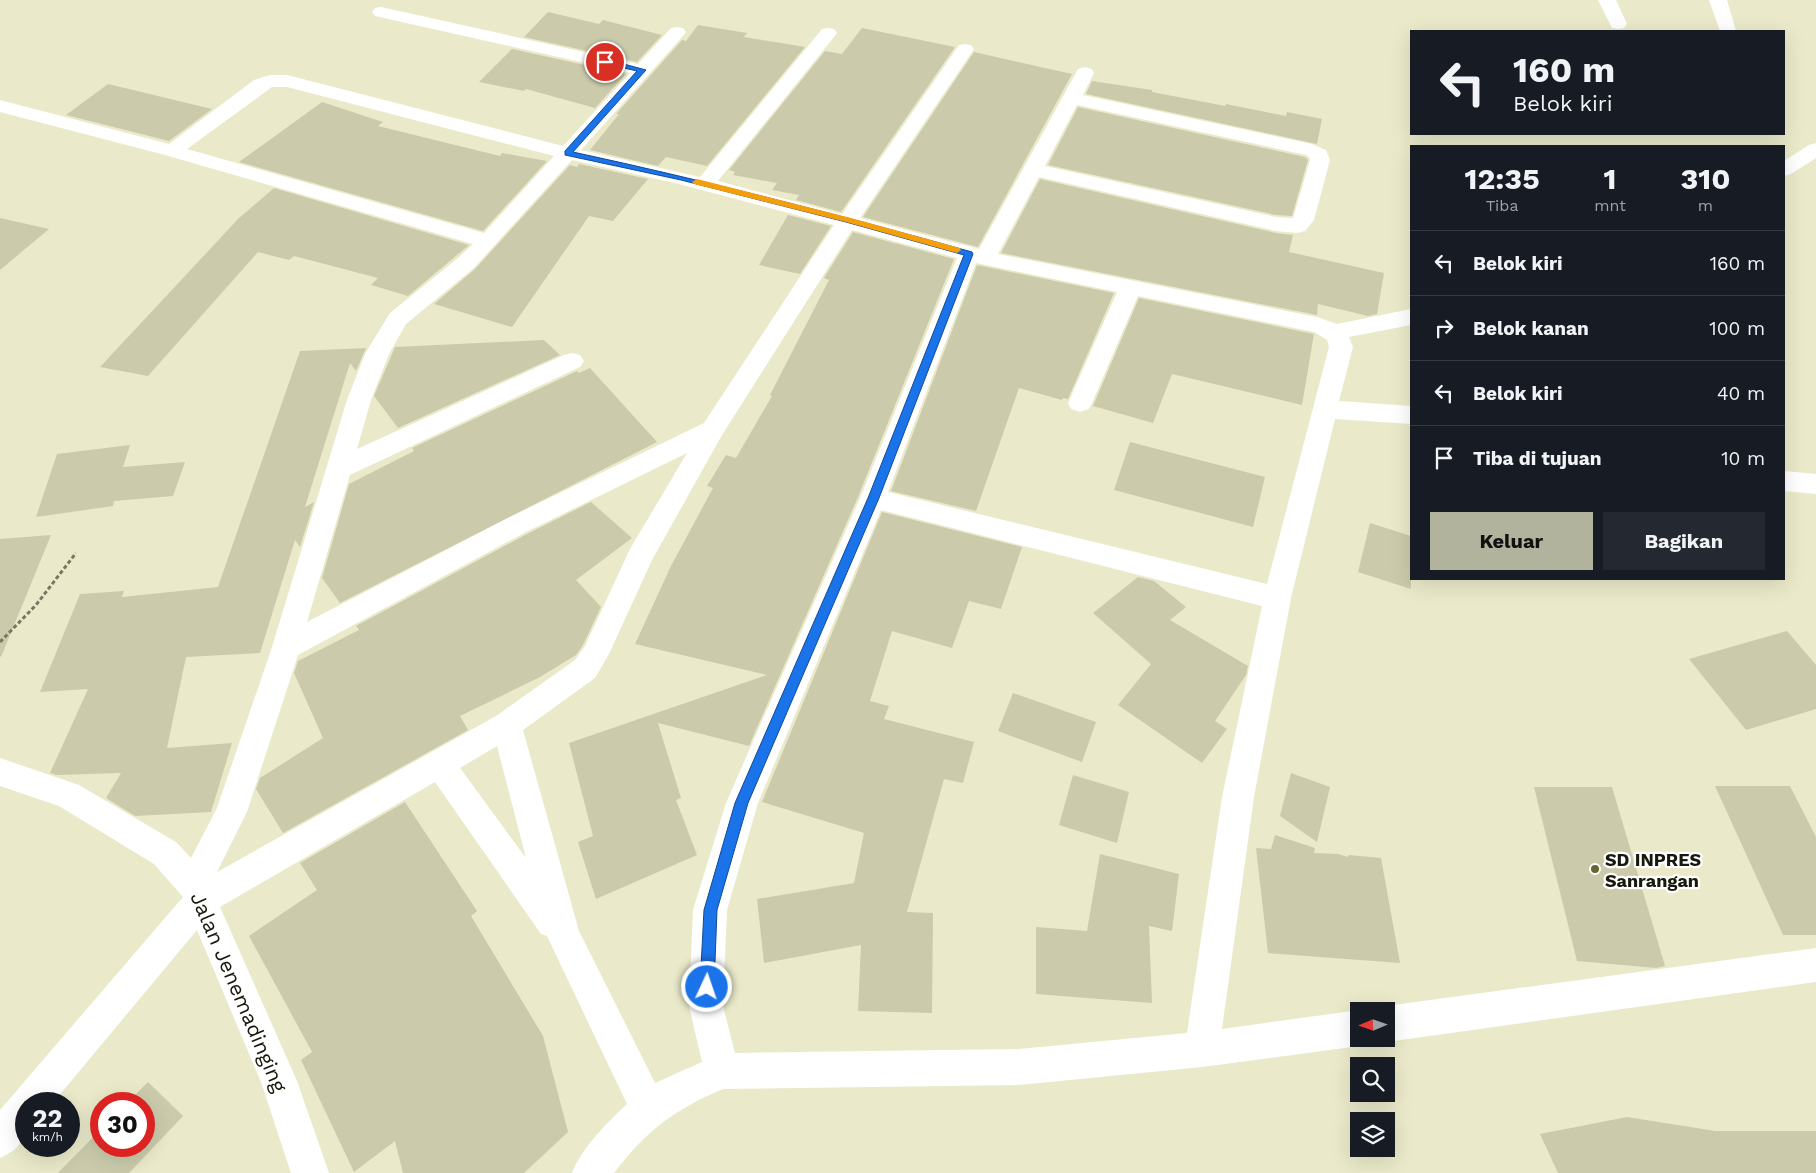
<!DOCTYPE html>
<html lang="id">
<head>
<meta charset="utf-8">
<style>
  :root { --surface:#171b24; --page:#242831; --text:#f1f3f6; --muted:#9ea1a6; --line:#363941; --accent:#b2b39d }
  body { margin:0; font-family:"Work Sans",sans-serif; background:var(--page); color:var(--text); height:100vh; display:flex; flex-direction:column; font-size:19px; white-space:nowrap }
  * { box-sizing:border-box; margin:0 }
  p { font-size:16px; color:var(--muted) }
  .icon { flex:none; width:28px; height:28px; fill:none; stroke:currentColor; stroke-width:2; stroke-linecap:round; stroke-linejoin:round }
  .map { position:relative; flex:1; overflow:hidden }
  .side { position:absolute; left:1410px; top:145px; width:375px; height:435px; display:flex; flex-direction:column; background:var(--surface); border-radius:0px; box-shadow:0 5px 20px #0002 }
  .side>* { flex:none }
  .top-card { position:absolute; left:1410px; top:30px; width:375px; height:105px; border-radius:0px; box-shadow:0 5px 20px #0002; background:#171b24; color:var(--text); overflow:hidden }
  .needle { width:32px; rotate:268deg }
  .tools { position:absolute; left:1350px; top:1002px; display:grid; gap:10px }
  .tools a { display:grid; place-items:center; width:45px; height:45px; border-radius:0px; background:var(--surface); box-shadow:0 5px 20px #0002; font-size:25px }
  .speed { position:absolute; left:15px; top:1092px; display:flex; gap:10px; font-size:25px; font-weight:700; text-align:center }
  .speed>* { display:grid; place-content:center; width:65px; height:65px; border-radius:50%; background:var(--surface); box-shadow:0 5px 20px #0002; line-height:1 }
  .speed small { font-size:12px; font-weight:400 }
  .speed .limit { border:8px solid #d22; background:#fff; color:#111 }
  .pin { position:absolute; display:grid; place-items:center; width:42px; height:42px; color:#fff; margin:-21px; border:2px solid #fff; border-radius:50%; box-shadow:0 1px 5px #0007 }
  .me { position:absolute; width:55px; margin:-28px; rotate:3deg; stroke-linejoin:round; filter:drop-shadow(0 0 4px #0008) }
  .turn { display:flex; align-items:center; gap:18px; height:105px; padding:0 20px; font-size:22px }
  .turn .icon { width:65px; height:65px; stroke-width:2.5 }
  .turn b { display:block; font-size:35px; line-height:42px }
  .eta { display:flex; justify-content:space-evenly; align-items:center; height:85px; text-align:center }
  .eta b { font-size:30px; font-weight:700; line-height:35px }
  .button { display:flex; gap:10px; margin-top:auto; padding:10px 20px }
  .button a { flex:1; height:58px; border-radius:0px; background:var(--accent); color:#111; font-size:20px; font-weight:700; line-height:58px; text-align:center }
  .button a+a { background:var(--page); color:var(--text) }
  ul { padding:0; list-style:none }
  li { display:flex; align-items:center; gap:15px; height:65px; padding:0 20px; border-top:1px solid var(--line) }
  li div { flex:1 }
  li b { display:block; font-size:19px }
  li em { font-style:normal }
  .map>svg:first-child { display:block }
  .building { fill:#cbcbac }
  .lines { fill:none; stroke-linecap:round; stroke-linejoin:round }
  .path { stroke:#777762; stroke-width:3; stroke-dasharray:4 2.5; stroke-linecap:butt }
  .minor { fill:#fff; fill-rule:evenodd }
  .route { fill:#1a73e8; stroke:#114b97 }
  .slow { fill:#f59e0b }
  .poi-dot { fill:#666431; stroke:#fff; stroke-width:2 }
  .labels { text-anchor:middle; dominant-baseline:central; stroke-width:4.5; stroke-linejoin:round; paint-order:stroke }
  .poi-label { font-size:18px; font-weight:bold; fill:#18180c; stroke:#fff; text-anchor:start }
  .near-street-label { font-size:21px; fill:#18180c; stroke:#fff }
</style>
</head>
<body>
<div class="map">
<svg width="1816" height="1173" viewBox="0 0 1816 1173">
  <rect width="100%" height="100%" fill="#eaeaca"/>
  <g class="building">
    <polygon points="548,12 599,24 603,20 662,35 637,62 524,37"/>
    <polygon points="698,25 747,33 744,37 805,47 707,166 666,157 658,166 590,150 619,114 616,114 682,40 686,41"/>
    <polygon points="862,28 955,47 841,212 796,200 799,195 772,190 777,183 733,175 735,172 729,170 825,51 842,54"/>
    <polygon points="512,49 626,74 595,108 526,89 524,91 479,82"/>
    <polygon points="974,52 1072,74 978,247 863,217"/>
    <polygon points="1092,81 1152,90 1152,92 1225,106 1226,104 1286,116 1287,112 1322,119 1317,144 1086,94"/>
    <polygon points="108,84 212,109 169,141 66,115"/>
    <polygon points="322,102 383,122 378,126 500,156 502,153 547,161 483,231 239,162"/>
    <polygon points="1078,107 1305,157 1308,160 1292,216 1276,215 1048,165"/>
    <polygon points="579,164 648,179 613,221 589,216 512,327 434,304 475,269 570,165 577,167"/>
    <polygon points="1040,179 1276,233 1293,235 1289,252 1384,273 1377,314 1368,316 1318,304 1317,315 1001,253"/>
    <polygon points="274,188 469,245 408,296 371,285 378,278 294,256 289,260 258,252 148,376 100,367 239,218"/>
    <polygon points="788,215 831,226 800,274 759,265"/>
    <polygon points="0,218 49,229 0,270"/>
    <polygon points="853,232 954,259 858,497 749,746 658,723 681,798 676,800 697,855 596,899 578,842 593,836 569,743 767,675 635,644 671,566 713,488 707,486 726,455 736,458 772,396 770,395 829,280 824,278"/>
    <polygon points="977,265 1114,293 1068,399 1063,398 1062,400 1019,388 976,511 891,491"/>
    <polygon points="1139,298 1314,334 1302,405 1172,374 1153,423 1093,406"/>
    <polygon points="544,340 560,355 398,428 374,396 395,347"/>
    <polygon points="366,348 356,371 350,363 305,507 314,502 300,547 295,540 260,653 186,657 167,748 232,743 211,812 135,816 106,798 121,773 56,775 50,773 88,689 40,692 80,594 124,591 122,597 218,587 300,351"/>
    <polygon points="590,368 657,442 340,603 322,578 349,484 414,451 412,448 577,371 579,373"/>
    <polygon points="1130,442 1265,477 1253,527 1114,490"/>
    <polygon points="130,445 123,467 185,462 173,496 114,501 113,506 36,517 57,454"/>
    <polygon points="591,502 632,538 576,580 601,607 583,645 576,655 540,677 460,716 468,730 283,833 256,789 260,778 323,738 294,673 298,661 359,630 356,626 525,535"/>
    <polygon points="882,512 1022,547 1001,609 969,601 952,648 892,631 870,701 889,706 884,719 974,742 963,783 944,779 907,912 933,913 932,1013 858,1011 861,945 764,963 757,899 854,883 864,833 762,802"/>
    <polygon points="1370,523 1411,536 1411,589 1358,572"/>
    <polygon points="51,535 1,657 0,656 0,539"/>
    <polygon points="1138,577 1154,581 1186,607 1170,620 1248,666 1246,675 1215,721 1227,729 1202,763 1118,705 1151,664 1093,613"/>
    <polygon points="1787,631 1816,665 1816,709 1746,730 1689,659"/>
    <polygon points="1013,693 1096,722 1082,762 998,731"/>
    <polygon points="1291,773 1330,787 1317,842 1280,816"/>
    <polygon points="1073,775 1129,792 1117,843 1059,825"/>
    <polygon points="1715,786 1790,786 1816,837 1816,935 1783,935"/>
    <polygon points="1534,787 1612,787 1665,966 1656,968 1577,961"/>
    <polygon points="405,802 477,911 471,916 543,1036 568,1132 524,1173 403,1173 395,1141 354,1172 301,1060 312,1052 249,936 317,890 300,863"/>
    <polygon points="1275,835 1315,848 1314,853 1338,854 1348,857 1349,855 1381,858 1400,963 1268,953 1256,848 1271,849"/>
    <polygon points="1100,854 1179,874 1172,931 1149,926 1152,1003 1036,994 1036,927 1087,931"/>
    <polygon points="148,1082 183,1116 129,1173 58,1173 101,1129 101,1146 144,1146 144,1104 126,1104"/>
    <polygon points="1627,1117 1715,1131 1816,1131 1816,1173 1558,1173 1540,1134"/>
  </g>
  <g class="lines">
    <polyline class="path" points="0,642 36,605 76,553"/>
    <g class="minor">
      <polygon points="1598,0 1616,0 1627,24 1624,28 1618,29 1612,28"/>
      <polygon points="1709,0 1727,0 1736,31 1720,31"/>
      <path d="M381 7 638 64 671 28 677 27 683 28 686 32 683 36 581 150 700 177 822 29 828 28 834 29 837 33 834 37 718 181 842 214 959 45 965 44 971 45 974 49 860 218 979 249 1078 69 1085 67 1092 69 1094 73 1083 95 1312 144 1326 150 1330 160 1314 220 1305 231 1297 233 1276 231 1039 177 998 254 1317 317 1337 324 1411 309V325L1349 337 1353 347 1339 401 1411 406V424L1335 419 1291 598 1254 797 1222 1029 1359 1010 1361 1011H1359V1039H1372L1371 1040 1359 1046 1202 1067 1019 1085 723 1089C675 1109 646 1131 614 1173H572C583 1146 606 1124 627 1104L547 936 541 934 435 782 220 907 297 1081 329 1173H291L261 1082 197 930 52 1104H26C26 1131 28 1146 0 1158V1110L183 897 154 864 59 806 0 786V758L79 785 176 842 191 858 217 808 272 647 347 400 365 354 390 313 458 258 473 244 165 155 0 112V100L169 144 254 80 270 75H287L563 146 630 73 375 16 372 12 375 8ZM272 87H287L554 156 484 233 187 149ZM1077 105 1306 155 1309 157 1310 160 1293 218 1276 217 1045 166ZM572 160 679 184 834 225 704 423 506 519 307 622 350 475 580 367 584 361 580 355 572 353 564 355 357 449 371 400 389 354 406 324 474 268ZM852 230 957 258 860 498 726 803 693 910 689 1006 702 1062 655 1083 579 931 523 730 595 678 609 654 652 560 722 435ZM976 263 1117 292 1068 403 1071 409 1080 412 1089 409 1092 403 1138 296 1314 332 1327 340 1329 347 1267 584 888 492ZM687 453 630 549 585 646 575 660 496 716 217 872 247 812 298 655 524 533ZM881 510 1262 606 1222 797 1187 1033 1019 1049 735 1053 723 1006 727 910 758 803ZM497 746 526 858 460 768Z"/>
      <polygon points="1816,143 1816,158 1791,174 1784,176 1784,161 1809,145"/>
      <polygon points="1784,471 1816,474 1816,494 1784,491"/>
      <polygon points="1816,948 1816,982 1386,1042 1379,1039 1386,1039 1386,1011 1374,1011 1386,1006"/>
    </g>
  </g>
  <path class="route" d="M605 59 646 70 573 152C707 181 840 215 972 252L973 254 879 498 748 803 717 910 714 987 712 992 707 994 702 992 700 987 704 910 735 803 868 498 964 255 846 222 681 180 565 155V151L637 71 602 63 601 62Z"/>
  <polygon class="slow" points="697,179 851,218 960,248 961,250 957,253 846,222 694,184 692,182"/>
  <circle class="poi-dot" cx="1595" cy="869" r="5"/>
  <g class="labels">
    <g class="poi-label">
      <text x="1605" y="859">SD INPRES<tspan x="1605" dy="21">Sanrangan</tspan></text>
    </g>
    <g class="near-street-label">
      <text transform="translate(239 992) rotate(67)">Jalan Jenemadinging</text>
    </g>
  </g>
</svg>
<div class="tools">
<a><svg class="needle" viewBox="-14 -14 28 28"><path d="M0-13l5 13h-10z" fill="#e53935"/><path d="M0 13l5-13h-10z" fill="#9ea1a6"/></svg></a>
<a><svg class="icon" aria-label="search" viewBox="0 0 24 24"><circle cx="10" cy="10" r="6"/><path d="M15 15l6 6"/></svg></a>
<a><svg class="icon" aria-label="layers" viewBox="0 0 24 24"><path d="M12 4l9 5-9 5-9-5zM3 14l9 5 9-5"/></svg></a>
</div>
<div class="speed"><div>22<small>km/h</small></div><div class="limit">30</div></div>
<div class="pin" style="left:605px;top:62px;background:#d93025"><svg class="icon" aria-label="arrive" viewBox="0 0 24 24"><path d="M6 21V4h12l-3 4 3 4H6"/></svg></div>
<svg class="me" style="left:707px;top:987px" viewBox="-20 -20 40 40"><circle r="17" fill="#1a73e8" stroke="#fff" stroke-width="3"/><path d="M0-11L8 9 0 5-8 9z" fill="#fff"/></svg>
<div class="top-card">
<div class="turn"><svg class="icon" aria-label="left" viewBox="0 0 24 24"><path d="M17 20v-9H6M10 6l-5 5 5 5"/></svg><div><b>160 m</b>Belok kiri</div></div>
</div>
<section class="side">
<div class="eta">
<div><b>12:35</b><p>Tiba</p></div>
<div><b>1</b><p>mnt</p></div>
<div><b>310</b><p>m</p></div>
</div>
<ul>
<li><svg class="icon" aria-label="left" viewBox="0 0 24 24"><path d="M17 20v-9H6M10 6l-5 5 5 5"/></svg><div><b>Belok kiri</b></div><em>160 m</em></li>
<li><svg class="icon" aria-label="right" viewBox="0 0 24 24"><path d="M7 20v-9h11M14 6l5 5-5 5"/></svg><div><b>Belok kanan</b></div><em>100 m</em></li>
<li><svg class="icon" aria-label="left" viewBox="0 0 24 24"><path d="M17 20v-9H6M10 6l-5 5 5 5"/></svg><div><b>Belok kiri</b></div><em>40 m</em></li>
<li><svg class="icon" aria-label="arrive" viewBox="0 0 24 24"><path d="M6 21V4h12l-3 4 3 4H6"/></svg><div><b>Tiba di tujuan</b></div><em>10 m</em></li>
</ul>
<div class="button"><a>Keluar</a><a>Bagikan</a></div>
</section>
</div>
</body>
</html>
